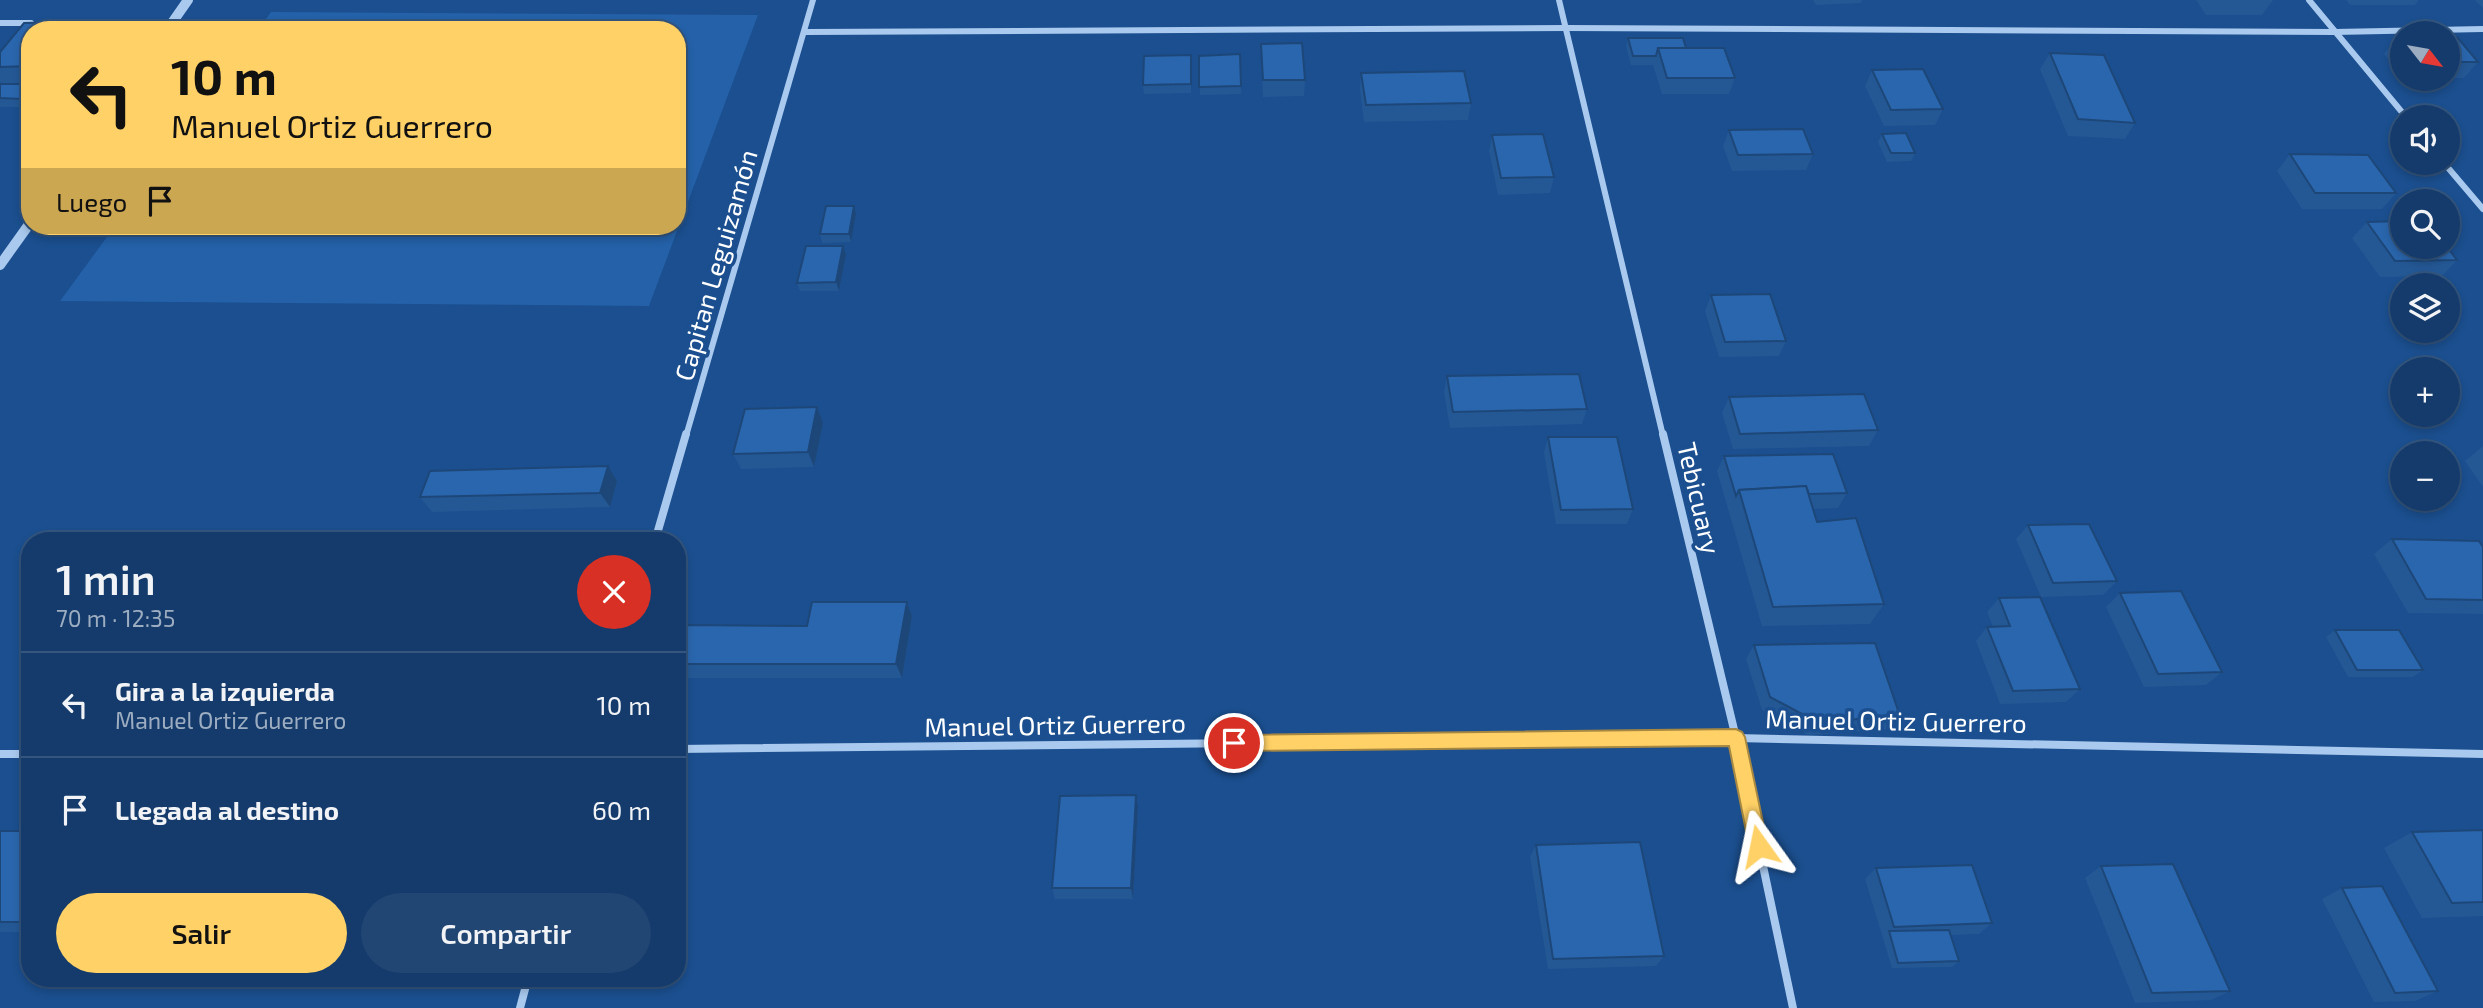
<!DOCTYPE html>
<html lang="es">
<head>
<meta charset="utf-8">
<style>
  :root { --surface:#143b6b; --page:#214673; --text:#f1f3f6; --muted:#9dadc1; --line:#33557e; --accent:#ffd166 }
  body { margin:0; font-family:"Exo 2",sans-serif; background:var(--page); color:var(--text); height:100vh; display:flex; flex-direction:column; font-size:26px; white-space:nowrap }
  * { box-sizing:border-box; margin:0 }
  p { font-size:23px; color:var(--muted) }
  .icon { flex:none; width:38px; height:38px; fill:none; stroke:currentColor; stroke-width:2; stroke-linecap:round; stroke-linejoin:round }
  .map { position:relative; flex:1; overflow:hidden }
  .sheet { position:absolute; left:21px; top:532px; width:665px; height:455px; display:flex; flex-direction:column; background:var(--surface); border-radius:28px; box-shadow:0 4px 10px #0003,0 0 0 2px var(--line) }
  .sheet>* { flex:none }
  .banner { position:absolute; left:21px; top:21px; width:665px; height:214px; border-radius:28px; box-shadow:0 4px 10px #0003,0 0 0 2px var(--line); background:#ffd166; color:#111; overflow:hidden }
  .needle { width:46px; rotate:121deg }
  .buttons { position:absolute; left:2390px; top:21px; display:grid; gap:14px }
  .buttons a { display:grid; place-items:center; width:70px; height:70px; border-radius:50%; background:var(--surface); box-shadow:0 4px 10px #0003,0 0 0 2px var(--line); font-size:35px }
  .pin { position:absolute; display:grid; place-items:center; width:60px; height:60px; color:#fff; margin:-30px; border:4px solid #fff; border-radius:50%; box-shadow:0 2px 7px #0007 }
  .me { position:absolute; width:77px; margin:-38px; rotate:348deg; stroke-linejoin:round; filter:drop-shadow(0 0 5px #0008) }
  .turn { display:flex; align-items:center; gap:24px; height:147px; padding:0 35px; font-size:32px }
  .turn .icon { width:91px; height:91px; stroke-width:2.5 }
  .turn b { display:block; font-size:49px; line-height:60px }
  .then { display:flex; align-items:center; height:66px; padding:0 35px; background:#0003; gap:14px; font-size:26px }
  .round { display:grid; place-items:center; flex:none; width:74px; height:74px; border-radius:37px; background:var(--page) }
  .head { display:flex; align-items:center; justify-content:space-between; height:119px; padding:0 35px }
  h1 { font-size:42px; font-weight:600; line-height:52px }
  .action { display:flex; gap:14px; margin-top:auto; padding:14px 35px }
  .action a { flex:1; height:80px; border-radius:42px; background:var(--accent); color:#111; font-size:28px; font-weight:600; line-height:80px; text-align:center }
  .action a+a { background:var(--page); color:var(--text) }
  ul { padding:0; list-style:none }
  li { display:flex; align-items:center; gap:21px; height:105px; padding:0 35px; border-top:2px solid var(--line) }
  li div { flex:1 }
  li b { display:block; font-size:26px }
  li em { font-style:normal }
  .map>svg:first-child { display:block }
  .green { fill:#2461a8 }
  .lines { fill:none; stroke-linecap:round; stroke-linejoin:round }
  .minor-far1 { stroke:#a9c9ee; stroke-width:6 }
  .minor { stroke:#a9c9ee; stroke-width:8 }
  .tertiary { stroke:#a9c9ee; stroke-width:10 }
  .wall { fill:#245895 }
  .shaded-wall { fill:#1d4779 }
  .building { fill:#2a66ad; stroke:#1d4779; stroke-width:2 }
  .route { fill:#ffd166; stroke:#a68842; stroke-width:2 }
  .labels { text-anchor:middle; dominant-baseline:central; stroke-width:7; stroke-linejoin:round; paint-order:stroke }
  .street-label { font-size:26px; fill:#fff; stroke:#1b4f8f }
</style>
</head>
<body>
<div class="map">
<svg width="2483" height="1008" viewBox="0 0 2483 1008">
  <rect width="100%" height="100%" fill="#1b4f8f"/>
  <polygon class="green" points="271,12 758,15 649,306 60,301 115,226 677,226 677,30 258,30"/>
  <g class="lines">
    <g class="minor-far1">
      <polyline points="1559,0 1663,436"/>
      <polyline points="2309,0 2406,117"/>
      <polyline points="0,23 31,23"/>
      <polyline points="102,23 172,23"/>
      <polyline points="805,32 1566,28 2335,32 2483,29"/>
      <polyline points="2444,163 2483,209"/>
      <polyline points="686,436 813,0"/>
    </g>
    <g class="minor">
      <polyline points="1663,434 1736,738 1793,1008"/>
      <polyline points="655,541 686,434"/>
      <polyline points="677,749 1736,738 2483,754"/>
      <polyline points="0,754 30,754"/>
      <polyline points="520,1008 528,978"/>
    </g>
    <g class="tertiary">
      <polyline points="167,30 188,0"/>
      <polyline points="0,265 30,223"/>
    </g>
  </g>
  <g class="wall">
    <polygon points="1813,0 1862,0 1861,3 1816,5"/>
    <polygon points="2196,0 2273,0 2262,15 2206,15"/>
    <polygon points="2346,0 2419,0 2415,5 2350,5"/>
    <polygon points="2475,0 2483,0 2483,8"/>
    <polygon points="30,30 30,83 5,84 30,84 28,107 0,107 0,84 2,84 0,82 0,52"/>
    <polygon points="2448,37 2478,62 2464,78 2448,78"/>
    <polygon points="1628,38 1686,48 1735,78 1729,94 1662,94 1653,65 1631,65 1626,46"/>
    <polygon points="2397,38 2403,38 2403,77 2384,54"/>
    <polygon points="1261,44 1305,80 1304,96 1263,97"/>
    <polygon points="2050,53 2135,123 2125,139 2068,136 2040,69"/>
    <polygon points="1240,54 1241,94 1200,95 1199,56"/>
    <polygon points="1191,55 1191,93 1144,94 1143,85"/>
    <polygon points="1872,70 1943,109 1935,125 1884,126 1865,86"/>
    <polygon points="1361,73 1471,103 1468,120 1364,122 1360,89"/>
    <polygon points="1729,130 1813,154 1806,170 1732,171 1723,146"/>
    <polygon points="1882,134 1915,153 1911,161 1887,162 1878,142"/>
    <polygon points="1492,135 1554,177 1550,193 1498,195 1489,151"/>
    <polygon points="2290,154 2396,193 2382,209 2302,209 2277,171"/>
    <polygon points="854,206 856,214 851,242 822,243 820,234"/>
    <polygon points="2367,222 2457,260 2442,276 2380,277 2352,238"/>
    <polygon points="843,246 846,254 839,291 800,291 797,283"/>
    <polygon points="1711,295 1786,341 1779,356 1719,357 1705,311"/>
    <polygon points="1447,376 1587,409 1582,424 1450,428 1444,392"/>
    <polygon points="1729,397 1878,430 1869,446 1733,449 1722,413"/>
    <polygon points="817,407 823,423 814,467 741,469 733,454"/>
    <polygon points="1548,437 1633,509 1627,524 1556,524 1544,452"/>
    <polygon points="2483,446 2483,487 2465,461"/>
    <polygon points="1724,456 1847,493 1838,508 1813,509 1817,522 1884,604 1870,624 1762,626 1717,471"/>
    <polygon points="617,481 610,507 432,512 420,497"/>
    <polygon points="2028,525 2117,581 2103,595 2041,597 2016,539"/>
    <polygon points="2392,539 2483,547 2483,614 2408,613 2374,554"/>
    <polygon points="2120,593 2222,672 2206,685 2144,687 2106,607"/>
    <polygon points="1999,598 2080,689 2066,702 2000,704 1976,641 1987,627 1993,627 1987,612"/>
    <polygon points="907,602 912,616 902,678 683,678 677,669 677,653 807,626"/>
    <polygon points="2335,630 2423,670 2413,677 2348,677 2326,637"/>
    <polygon points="1754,645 1900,716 1890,729 1808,735 1762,710 1746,659"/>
    <polygon points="1138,807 1133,899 1055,899 1052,888"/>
    <polygon points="2483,830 2483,916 2422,918 2384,848 2412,832"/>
    <rect x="0" y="831" width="30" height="101"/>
    <polygon points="1536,845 1664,956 1656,966 1548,969 1530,857"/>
    <polygon points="2101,866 2230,991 2211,1000 2135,1003 2085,878"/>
    <polygon points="1876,868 1992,923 1979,934 1951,935 1959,961 1952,967 1892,968 1865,879"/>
    <polygon points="2342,888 2438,991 2415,1001 2374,1002 2322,899"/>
  </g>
  <g class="shaded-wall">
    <polygon points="108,21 115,30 101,30"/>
    <polygon points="30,89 30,106 28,107 21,99"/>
    <polygon points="854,206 856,214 851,242 849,234"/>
    <polygon points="843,246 846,254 839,291 836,282"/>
    <polygon points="817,407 823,423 814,467 808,452"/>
    <polygon points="608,466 617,481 610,507 600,493"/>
    <polygon points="907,602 912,616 902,678 896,664"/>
    <polygon points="1136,795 1138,807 1133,899 1131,888"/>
    <polygon points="30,905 30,926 21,922"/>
  </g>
  <g class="building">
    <polygon points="108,21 101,30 30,30 30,66 0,67 0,52 24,23"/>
    <polygon points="2448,37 2457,37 2478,62 2448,62"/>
    <polygon points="1628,38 1683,38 1686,48 1658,48 1656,56 1633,56"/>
    <polygon points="2397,38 2403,38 2403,45"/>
    <polygon points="1302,43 1305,80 1263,80 1261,44"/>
    <polygon points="1658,48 1724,48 1735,78 1667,78"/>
    <polygon points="2050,53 2104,55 2135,123 2078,119"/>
    <polygon points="1240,54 1241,86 1199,87 1199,56"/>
    <polygon points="1191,55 1191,84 1143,85 1144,56"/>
    <polygon points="1923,69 1943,109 1891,110 1872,70"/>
    <polygon points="1464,71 1471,103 1366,105 1361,73"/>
    <polygon points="0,84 30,84 30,89 21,99 0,98"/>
    <polygon points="1803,129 1813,154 1738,155 1729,130"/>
    <polygon points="1906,133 1915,153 1891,153 1882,134"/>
    <polygon points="1543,134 1554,177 1501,178 1492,135"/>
    <polygon points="2290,154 2368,155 2396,193 2315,193"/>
    <polygon points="826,206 854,206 849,234 820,234"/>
    <polygon points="2403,221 2403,247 2447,247 2457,260 2395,261 2367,222"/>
    <polygon points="806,246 843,246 836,282 797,283"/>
    <polygon points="1770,294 1786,341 1725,342 1711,295"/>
    <polygon points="1579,374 1587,409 1453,412 1447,376"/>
    <polygon points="1864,394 1878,430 1740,434 1729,397"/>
    <polygon points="817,407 808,452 733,454 745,409"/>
    <polygon points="1548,437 1617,437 1633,509 1561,510"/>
    <polygon points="1833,454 1847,493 1809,494 1806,486 1739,490 1736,496 1724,456"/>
    <polygon points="608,466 600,493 420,497 430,471"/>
    <polygon points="1806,486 1817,522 1856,518 1884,604 1773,607 1739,490"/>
    <polygon points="2089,524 2117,581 2053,583 2028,525"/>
    <polygon points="2392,539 2479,541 2483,547 2483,600 2426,599"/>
    <polygon points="2181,591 2222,672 2158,674 2120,593"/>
    <polygon points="2040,597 2080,689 2013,691 1987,627 2010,626 1999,598"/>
    <polygon points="812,602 907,602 896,664 677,664 677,653 685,625 807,626"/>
    <polygon points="2335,630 2399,630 2423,670 2357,670"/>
    <polygon points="1875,643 1900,716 1817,722 1770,697 1754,645"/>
    <polygon points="1136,795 1131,888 1052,888 1060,796"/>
    <polygon points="2483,830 2483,902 2452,903 2412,832"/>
    <polygon points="0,831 30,831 30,905 21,922 0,922"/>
    <polygon points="1640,842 1664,956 1553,959 1536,845"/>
    <polygon points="2173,864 2230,991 2152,993 2101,866"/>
    <polygon points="1972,865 1992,923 1894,927 1876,868"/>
    <polygon points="2382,886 2438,991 2395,993 2342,888"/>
    <polygon points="1949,930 1959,961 1898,963 1889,931"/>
  </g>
  <polygon class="route" points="1736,729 1742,732 1745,737 1768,846 1765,852 1759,855 1752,852 1749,846 1729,746 1234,751 1228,748 1225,743 1228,737 1234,735"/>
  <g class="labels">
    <g class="street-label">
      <text transform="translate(715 265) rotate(-74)">Capitan Leguizamón</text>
      <text transform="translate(1700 498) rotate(77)">Tebicuary</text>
      <text transform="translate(1896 720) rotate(1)">Manuel Ortiz Guerrero</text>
      <text transform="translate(1055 724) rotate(-1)">Manuel Ortiz Guerrero</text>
    </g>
  </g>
</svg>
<div class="buttons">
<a><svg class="needle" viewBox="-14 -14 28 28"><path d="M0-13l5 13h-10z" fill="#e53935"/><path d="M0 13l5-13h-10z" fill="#9dadc1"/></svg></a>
<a><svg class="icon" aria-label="sound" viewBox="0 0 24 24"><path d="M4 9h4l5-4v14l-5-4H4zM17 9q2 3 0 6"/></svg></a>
<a><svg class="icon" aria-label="search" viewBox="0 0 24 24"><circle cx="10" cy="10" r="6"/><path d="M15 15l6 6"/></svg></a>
<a><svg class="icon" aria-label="layers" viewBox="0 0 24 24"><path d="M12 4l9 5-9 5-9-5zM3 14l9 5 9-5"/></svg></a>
<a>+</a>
<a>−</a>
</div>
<div class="pin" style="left:1234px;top:743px;background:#d93025"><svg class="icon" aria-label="arrive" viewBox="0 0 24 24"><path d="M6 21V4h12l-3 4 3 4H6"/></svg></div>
<svg class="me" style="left:1759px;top:846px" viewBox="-20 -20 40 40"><path d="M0-17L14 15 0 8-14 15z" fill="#ffd166" stroke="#fff" stroke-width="4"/></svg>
<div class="banner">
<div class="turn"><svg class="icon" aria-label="left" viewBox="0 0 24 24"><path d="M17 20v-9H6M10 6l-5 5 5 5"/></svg><div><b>10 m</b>Manuel Ortiz Guerrero</div></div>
<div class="then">Luego<svg class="icon" aria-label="arrive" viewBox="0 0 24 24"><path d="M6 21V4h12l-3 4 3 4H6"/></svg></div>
</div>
<section class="sheet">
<div class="head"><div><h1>1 min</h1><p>70 m · 12:35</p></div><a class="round" style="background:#d93025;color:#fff"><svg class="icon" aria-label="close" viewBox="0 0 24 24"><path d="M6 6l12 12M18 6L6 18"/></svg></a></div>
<ul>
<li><svg class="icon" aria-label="left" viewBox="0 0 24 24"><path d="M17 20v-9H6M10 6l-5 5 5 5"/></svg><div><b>Gira a la izquierda</b><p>Manuel Ortiz Guerrero</p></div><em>10 m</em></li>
<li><svg class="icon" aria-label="arrive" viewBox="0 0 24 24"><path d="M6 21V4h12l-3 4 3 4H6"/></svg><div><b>Llegada al destino</b></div><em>60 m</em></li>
</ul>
<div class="action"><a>Salir</a><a>Compartir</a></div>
</section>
</div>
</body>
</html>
